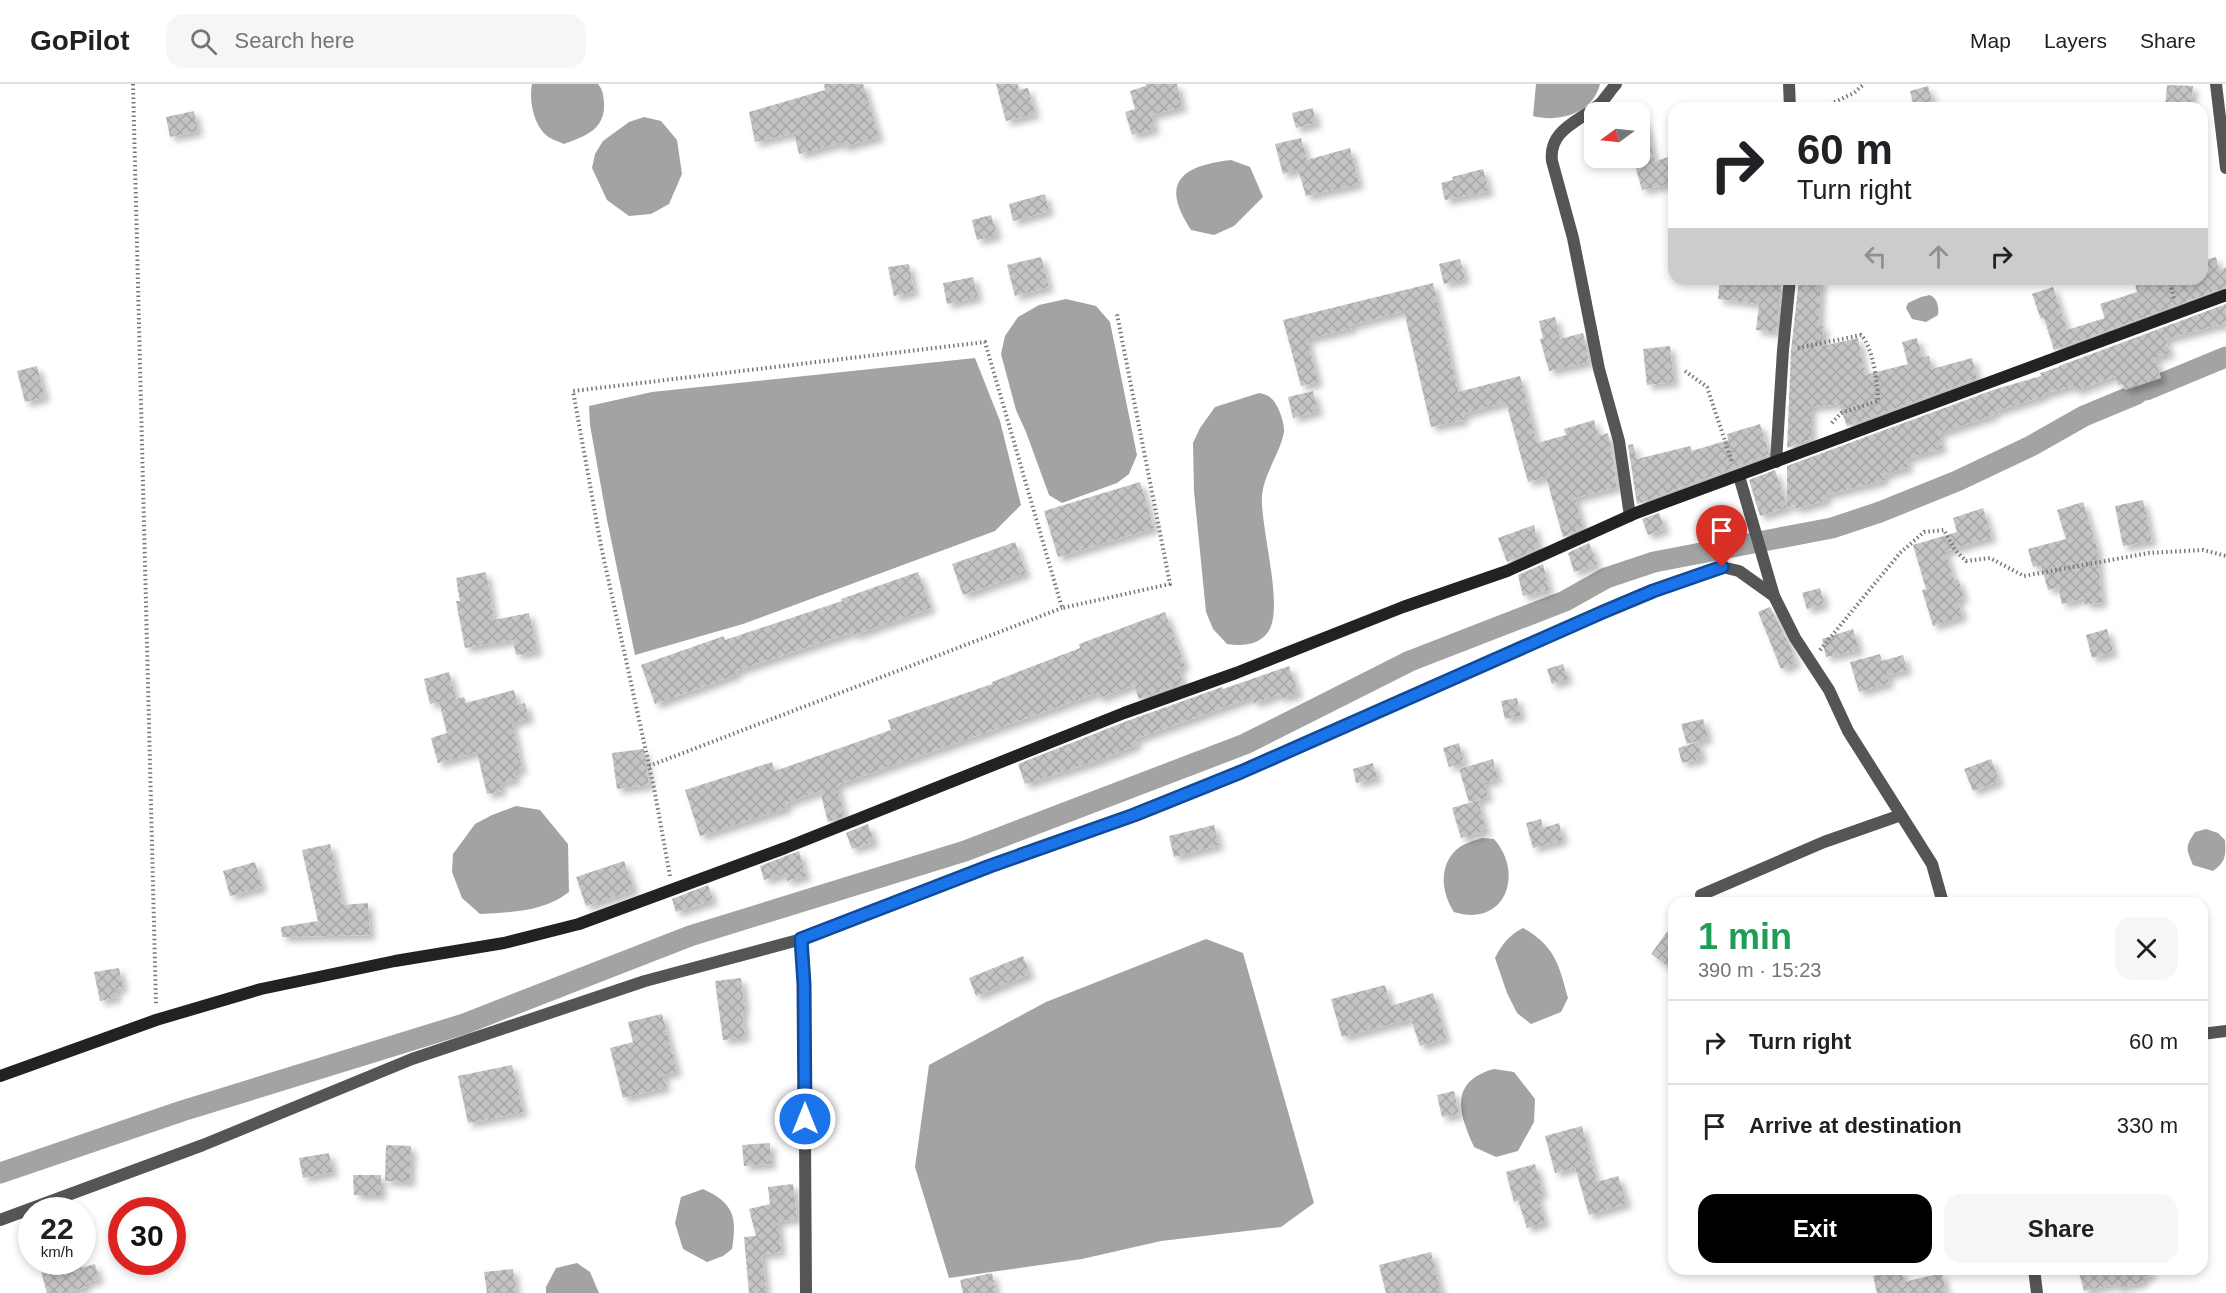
<!DOCTYPE html>
<html lang="en">
<head>
<meta charset="utf-8">
<style>
  :root { --surface:#fff; --page:#f6f6f6; --text:#202124; --muted:#757577; --line:#e0e0e0; --accent:#000 }
  body { margin:0; font-family:Helvetica,sans-serif; background:var(--page); color:var(--text); height:100vh; display:flex; flex-direction:column; font-size:22px; white-space:nowrap }
  * { box-sizing:border-box; margin:0 }
  p { font-size:20px; color:var(--muted) }
  .icon { flex:none; width:33px; height:33px; fill:none; stroke:currentColor; stroke-width:2; stroke-linecap:round; stroke-linejoin:round }
  .map { position:relative; flex:1; overflow:hidden }
  .side { position:absolute; left:1668px; top:813px; width:540px; height:378px; display:flex; flex-direction:column; background:var(--surface); border-radius:18px; box-shadow:0 3px 9px #0003 }
  .side>* { flex:none }
  .banner { position:absolute; left:1668px; top:18px; width:540px; height:183px; border-radius:18px; box-shadow:0 3px 9px #0003; background:#fff; color:var(--text); overflow:hidden }
  .needle { width:39px; rotate:255deg }
  .buttons { position:absolute; left:1584px; top:18px; display:grid; gap:12px }
  .buttons a { display:grid; place-items:center; width:66px; height:66px; border-radius:12px; background:var(--surface); box-shadow:0 3px 9px #0003; font-size:30px }
  .speed { position:absolute; left:18px; top:1113px; display:flex; gap:12px; font-size:30px; font-weight:700; text-align:center }
  .speed>* { display:grid; place-content:center; width:78px; height:78px; border-radius:50%; background:var(--surface); box-shadow:0 3px 9px #0003; line-height:1 }
  .speed small { font-size:15px; font-weight:400 }
  .speed .limit { border:9px solid #d22; background:#fff; color:#111 }
  .pin { position:absolute; display:grid; place-items:center; width:51px; height:51px; color:#fff; margin:-62px -26px; border-radius:50% 50% 50% 0; rotate:-45deg; box-shadow:0 0 6px #0007 }
  .pin .icon { rotate:45deg }
  .me { position:absolute; width:66px; margin:-33px; rotate:0deg; stroke-linejoin:round; filter:drop-shadow(0 0 4px #0008) }
  .turn { display:flex; align-items:center; gap:21px; height:126px; padding:0 30px; font-size:27px }
  .turn .icon { width:78px; height:78px; stroke-width:2.5 }
  .turn b { display:block; font-size:42px; line-height:51px }
  .lanes { display:flex; align-items:center; height:57px; padding:0 30px; background:#0003; justify-content:center; gap:30px; direction:ltr }
  .lanes .off { opacity:.35 }
  .round { display:grid; place-items:center; flex:none; width:63px; height:63px; border-radius:18px; background:var(--page) }
  .headline { display:flex; align-items:center; justify-content:space-between; height:102px; padding:0 30px }
  h1 { font-size:36px; font-weight:700; line-height:45px; color:#1e9e55 }
  .action { display:flex; gap:12px; margin-top:auto; padding:12px 30px }
  .action a { flex:1; height:69px; border-radius:18px; background:var(--accent); color:#fff; font-size:24px; font-weight:700; line-height:69px; text-align:center }
  .action a+a { background:var(--page); color:var(--text) }
  ul { padding:0; list-style:none }
  li { display:flex; align-items:center; gap:18px; height:84px; padding:0 30px; border-top:2px solid var(--line) }
  li div { flex:1 }
  li b { display:block; font-size:22px }
  li em { font-style:normal }
  header { display:flex; align-items:center; gap:36px; box-sizing:border-box; height:84px; padding:0 30px; background:var(--surface); border-bottom:2px solid var(--line) }
  header strong { font-size:28px }
  nav { display:flex; gap:33px; margin-inline-start:auto; font-size:21px }
  .search { width:420px; height:54px; background:var(--page); display:flex; align-items:center; gap:15px; box-sizing:border-box; padding:0 21px; border-radius:18px; color:var(--muted); font-size:22px }
  .map>svg:first-child { display:block }
  .water { fill:#a3a3a3 }
  .lines { fill:none; stroke-linecap:round; stroke-linejoin:round }
  .canal { stroke:#a3a3a3; stroke-width:21 }
  .building { fill:url(#building-cross-hatch); filter:url(#shadow) }
  .path { stroke:#777; stroke-width:4; stroke-dasharray:1.5 3; stroke-linecap:butt }
  .street { stroke:#555; stroke-width:12 }
  .secondary { stroke:#222; stroke-width:12 }
  .route-casing { stroke:#114b97; stroke-width:15 }
  .route { stroke:#1a73e8; stroke-width:10 }
</style>
</head>
<body>
<header>
<strong>GoPilot</strong>
<div class="search"><svg class="icon" aria-label="search" viewBox="0 0 24 24"><circle cx="10" cy="10" r="6"/><path d="M15 15l6 6"/></svg>Search here</div>
<nav><a>Map</a><a>Layers</a><a>Share</a></nav>
</header>
<div class="map">
<svg width="2226" height="1209" viewBox="0 0 2226 1209">
  <defs>
    <pattern id="building-cross-hatch" width="8" height="8" patternUnits="userSpaceOnUse" patternTransform="scale(1.5)"><rect width="8" height="8" fill="#c4c4c4"/><path d="M0 0l8 8M0 8l8-8" fill="none" stroke="#a7a7a7"/></pattern>
    <filter id="shadow"><feDropShadow dx="5" dy="5" stdDeviation="3" flood-color="#0004"/></filter>
  </defs>
  <rect width="100%" height="100%" fill="#fff"/>
  <g class="water">
    <path d="M532 0H598C603 6 603 10 604 18 606 45 586 52 564 60 558 57 550 55 546 51 533 39 529 16 532 0Z"/>
    <path d="M1536 0H1600C1593 29 1559 39 1533 32Z"/>
    <polygon points="644,33 661,37 677,56 682,90 669,120 651,130 629,132 607,116 592,84 595,70 603,57 629,38"/>
    <path d="M1231 76 1250 83 1263 113 1234 142 1214 151 1191 146C1160 99 1180 82 1231 76Z"/>
    <path d="M1930 211C1938 215 1939 224 1938 231L1926 238 1912 235 1906 224 1908 219 1921 213Z"/>
    <polygon points="1066,215 1096,222 1110,238 1137,371 1129,390 1117,399 1062,419 1049,411 1026,348 1016,326 1001,270 1005,252 1018,233 1039,221"/>
    <polygon points="975,274 1000,337 1021,421 995,447 743,540 635,571 607,436 590,341 589,322 652,308"/>
    <path d="M1259 309C1263 310 1268 311 1271 314 1278 320 1285 339 1284 348 1280 370 1264 389 1262 412 1260 443 1285 525 1268 548 1258 562 1242 562 1227 560L1213 545 1206 528 1194 407 1193 359 1200 344 1215 323Z"/>
    <path d="M516 722 540 726 568 760 569 808C544 828 511 828 480 830L462 814 452 788 453 770 475 740 492 731Z"/>
    <path d="M2206 745 2218 749 2225 756C2226 771 2226 778 2213 787L2193 781C2186 764 2185 763 2195 748Z"/>
    <path d="M1482 754 1494 755C1525 790 1505 844 1454 828 1442 810 1438 783 1456 766 1462 760 1473 757 1482 754Z"/>
    <path d="M1523 844C1555 862 1559 881 1568 914L1561 928 1531 940 1517 929 1507 909 1495 874C1502 860 1509 851 1523 844Z"/>
    <polygon points="1206,855 1243,869 1314,1119 1281,1143 1161,1157 1082,1175 949,1194 915,1083 929,981 1046,918"/>
    <path d="M1494 985 1514 988 1535 1015 1534 1038 1518 1067 1496 1073 1474 1063C1459 1030 1448 998 1494 985Z"/>
    <path d="M703 1105C734 1119 737 1133 732 1165L723 1172 707 1178 683 1165 675 1139 681 1113Z"/>
    <polygon points="577,1179 590,1188 599,1209 546,1209 546,1203 556,1184"/>
  </g>
  <g class="lines">
    <g class="canal">
      <polyline points="2146,306 2226,273"/>
      <polyline points="0,1089 182,1027 464,940 690,852 965,767 1245,660 1410,577 1565,517 1606,494 1654,478 1832,444 1880,428 1957,397 2031,362 2084,332 2137,310"/>
    </g>
  </g>
  <g class="building">
    <polygon points="824,0 863,0 879,53 843,63 841,59 799,70 794,49 755,58 749,28 825,6"/>
    <polygon points="996,0 1018,0 1019,6 1028,4 1035,30 1006,37"/>
    <polygon points="1146,0 1177,0 1182,23 1151,31 1155,45 1132,51 1125,28 1135,25 1130,7 1146,2"/>
    <polygon points="2167,1 2193,2 2191,24 2165,24"/>
    <polygon points="1928,2 1934,24 1914,24 1910,7"/>
    <polygon points="1313,24 1316,39 1296,44 1292,29"/>
    <polygon points="194,27 198,47 170,53 166,33"/>
    <polygon points="1640,37 1645,37 1655,77 1672,72 1674,81 1674,99 1642,106 1633,74 1640,74"/>
    <polygon points="1301,54 1307,76 1350,64 1359,100 1306,112 1298,85 1283,90 1275,60"/>
    <polygon points="1483,85 1489,107 1445,116 1441,99 1453,96 1452,93"/>
    <polygon points="1045,110 1049,127 1013,137 1009,120"/>
    <polygon points="991,131 997,151 977,156 972,136"/>
    <polygon points="1041,173 1049,203 1015,212 1007,181"/>
    <polygon points="2216,173 2219,186 2226,184 2226,203 2054,266 2044,234 2041,235 2032,210 2053,203 2067,246 2105,234 2100,220 2137,208 2134,195 2202,195 2202,177"/>
    <polygon points="1460,175 1465,195 1444,200 1439,180"/>
    <polygon points="909,180 914,208 894,212 888,183"/>
    <polygon points="973,193 978,213 947,220 943,199"/>
    <polygon points="1720,195 1782,197 1776,248 1756,246 1759,220 1718,215"/>
    <polygon points="1799,195 1821,195 1819,241 1824,242 1822,262 1858,254 1865,291 1908,280 1902,258 1917,254 1922,273 1929,272 1932,285 1972,274 1977,294 1847,342 1839,320 1811,323 1811,355 1787,364 1791,267"/>
    <polygon points="1433,199 1458,308 1520,292 1537,359 1566,351 1564,345 1594,336 1598,352 1608,349 1617,403 1575,414 1583,444 1563,453 1546,393 1528,398 1506,318 1463,330 1464,336 1431,343 1404,227 1351,241 1352,244 1307,255 1318,298 1301,302 1283,236"/>
    <polygon points="2226,220 2226,239 2165,255 2170,269 2155,274 2161,294 2125,306 2123,300 2118,301 2115,292 2075,307 2073,302 2043,310 2044,312 1993,328 1994,331 1939,349 1942,364 1906,375 1909,383 1883,391 1885,396 1825,411 1827,416 1796,425 1795,421 1760,432 1749,396 1775,386 1787,423 1787,382 1993,306 2041,292 2040,289 2059,283 2059,282"/>
    <polygon points="1555,233 1560,255 1583,249 1589,278 1549,287 1540,255 1543,254 1539,237"/>
    <polygon points="1670,262 1674,298 1647,301 1643,265"/>
    <polygon points="37,282 45,313 25,318 17,287"/>
    <polygon points="1313,307 1318,327 1293,334 1288,313"/>
    <polygon points="1760,340 1768,366 1768,371 1637,420 1628,361 1633,360 1637,375 1690,362 1692,367 1728,356 1727,350"/>
    <polygon points="1140,398 1154,444 1058,473 1044,427"/>
    <polygon points="2143,416 2152,457 2123,462 2115,422"/>
    <polygon points="2083,418 2097,464 2102,519 2085,520 2085,514 2062,520 2058,503 2048,506 2041,481 2033,483 2028,465 2066,455 2057,426"/>
    <polygon points="1983,424 1992,453 1945,467 1954,496 1958,495 1964,514 1957,516 1963,532 1933,542 1922,506 1926,505 1913,461 1957,448 1953,434"/>
    <polygon points="1659,429 1665,445 1648,451 1642,435"/>
    <polygon points="1534,441 1539,464 1507,478 1498,454"/>
    <polygon points="1015,458 1026,489 963,511 952,480"/>
    <polygon points="1589,459 1597,480 1574,488 1568,469"/>
    <polygon points="1543,480 1549,506 1523,512 1518,491"/>
    <polygon points="486,488 494,536 529,529 537,567 516,571 513,556 465,564 456,517 460,517 456,494"/>
    <polygon points="918,488 931,524 854,551 853,548 736,587 737,590 655,620 641,581 724,552 725,556 842,517 841,515"/>
    <polygon points="1820,504 1824,520 1807,525 1802,509"/>
    <polygon points="1770,523 1789,560 1796,579 1781,585 1758,528"/>
    <polygon points="1165,528 1185,582 1178,584 1183,599 1139,615 1134,601 1099,614 1097,609 837,701 844,732 828,738 820,707 786,719 787,724 700,752 685,706 772,678 775,687 891,646 888,636 992,600 992,598 1080,564 1079,560"/>
    <polygon points="1853,545 1859,566 1826,573 1822,555"/>
    <polygon points="2107,545 2113,568 2092,574 2086,551"/>
    <polygon points="1880,570 1882,577 1903,571 1907,586 1887,591 1889,599 1859,608 1850,578"/>
    <polygon points="1563,580 1568,595 1552,600 1547,585"/>
    <polygon points="1289,582 1298,609 1281,614 1280,610 1254,619 1252,613 1135,655 1137,661 1099,676 1025,700 1018,680 1127,637 1222,603 1223,605"/>
    <polygon points="449,588 456,615 464,613 466,619 514,606 518,621 525,619 529,634 512,639 522,685 514,688 516,695 500,699 502,707 487,710 477,668 438,679 431,654 447,649 439,618 430,620 424,595"/>
    <polygon points="1517,614 1521,632 1505,635 1501,617"/>
    <polygon points="1703,635 1708,654 1687,660 1681,640"/>
    <polygon points="1698,658 1702,674 1682,679 1678,664"/>
    <polygon points="1459,659 1464,678 1449,683 1443,664"/>
    <polygon points="644,665 649,701 617,705 612,669"/>
    <polygon points="1493,675 1498,695 1484,698 1488,713 1469,718 1459,685"/>
    <polygon points="1991,675 1999,697 1973,707 1964,685"/>
    <polygon points="1373,679 1377,694 1356,699 1353,685"/>
    <polygon points="1478,716 1486,747 1461,754 1452,724"/>
    <polygon points="1541,735 1543,744 1559,739 1563,756 1533,764 1526,739"/>
    <polygon points="868,740 874,758 852,765 846,749"/>
    <polygon points="1214,741 1219,761 1174,773 1169,752"/>
    <polygon points="330,760 343,821 368,819 370,851 282,853 281,843 318,837 302,766"/>
    <polygon points="799,767 806,792 787,797 785,790 764,796 760,782"/>
    <polygon points="624,777 634,806 586,822 576,793"/>
    <polygon points="255,778 262,803 230,812 223,787"/>
    <polygon points="708,801 713,816 676,828 672,815"/>
    <polygon points="1674,838 1674,887 1651,870"/>
    <polygon points="1023,872 1030,890 976,912 969,894"/>
    <polygon points="119,884 123,904 115,905 117,913 100,917 94,888"/>
    <polygon points="741,894 745,927 742,927 745,953 723,956 715,897"/>
    <polygon points="1385,901 1391,922 1433,909 1446,954 1420,962 1411,935 1342,953 1331,915"/>
    <polygon points="662,930 677,987 663,991 666,1003 623,1014 610,964 633,958 628,938"/>
    <polygon points="512,981 523,1028 468,1039 458,992"/>
    <polygon points="1454,1007 1459,1030 1442,1033 1437,1011"/>
    <polygon points="1582,1042 1597,1098 1618,1092 1627,1119 1589,1131 1575,1083 1555,1089 1545,1052"/>
    <polygon points="770,1059 771,1080 744,1082 742,1061"/>
    <polygon points="386,1061 411,1062 410,1098 385,1097"/>
    <polygon points="329,1069 333,1088 303,1094 299,1074"/>
    <polygon points="1535,1080 1543,1109 1537,1111 1545,1138 1527,1144 1518,1116 1514,1118 1506,1088"/>
    <polygon points="353,1091 381,1091 381,1111 354,1111"/>
    <polygon points="793,1100 797,1135 778,1137 781,1168 762,1170 766,1209 749,1209 744,1153 756,1152 749,1125 770,1120 768,1103"/>
    <polygon points="1431,1168 1441,1209 1386,1209 1379,1181"/>
    <polygon points="59,1178 79,1178 81,1184 95,1180 99,1195 85,1199 86,1203 65,1209 47,1209 40,1183"/>
    <polygon points="513,1185 516,1209 487,1209 484,1188"/>
    <polygon points="1901,1185 1904,1198 1942,1189 1946,1209 1877,1209 1873,1192"/>
    <polygon points="2078,1185 2150,1185 2151,1191 2143,1193 2144,1198 2116,1204 2115,1200 2084,1207"/>
    <polygon points="992,1189 996,1209 963,1209 960,1196"/>
  </g>
  <g class="lines">
    <g class="path">
      <polyline points="133,0 156,920"/>
      <polyline points="1822,24 1854,9 1864,0"/>
      <polyline points="2169,195 2174,215"/>
      <path d="M1798 264 1861 251C1873 263 1878 300 1878 317L1841 329 1830 341"/>
      <polyline points="1685,287 1707,303 1732,378"/>
      <polyline points="1820,566 1900,469 1924,448 1944,446 1955,466 1966,477 1990,474 2024,492 2149,469 2203,466 2226,472"/>
      <polyline points="649,682 1062,524"/>
      <polyline points="670,792 654,704 601,462 573,307 985,258 1062,524 1170,500 1117,230"/>
    </g>
    <g class="street">
      <path d="M1616 0C1611 6 1606 13 1601 19 1581 37 1548 45 1552 77L1573 154 1599 285 1619 357 1630 432"/>
      <polyline points="1789,0 1790,24"/>
      <polyline points="2216,0 2226,84"/>
      <polyline points="1776,378 1783,266 1790,195"/>
      <polyline points="1739,392 1774,512 1795,554 1829,606 1848,647 1932,780 1943,819"/>
      <polyline points="1701,811 1824,758 1901,731"/>
      <polyline points="802,855 804,900 806,1209"/>
      <polyline points="2202,950 2226,947"/>
      <polyline points="0,1136 203,1061 412,975 645,897 802,855 990,782 1134,731 1343,644 1415,610 1603,528 1653,507 1722,483 1739,487 1774,512"/>
      <polyline points="2034,1185 2037,1209"/>
    </g>
    <polyline class="secondary" points="0,992 156,936 261,905 395,877 504,859 579,840 785,764 1124,629 1236,589 1403,523 1507,487 1636,429 2226,211"/>
  </g>
  <g class="lines">
    <g class="route-casing">
      <polyline id="route" points="805,1035 804,900 801,855 990,782 1134,731 1241,688 1603,528 1653,507 1722,483"/>
    </g>
    <use href="#route" class="route"/>
  </g>
</svg>
<div class="buttons">
<a><svg class="needle" viewBox="-14 -14 28 28"><path d="M0-13l5 13h-10z" fill="#e53935"/><path d="M0 13l5-13h-10z" fill="#757577"/></svg></a>
</div>
<div class="speed"><div>22<small>km/h</small></div><div class="limit">30</div></div>
<div class="pin" style="left:1722px;top:483px;background:#d93025"><svg class="icon" aria-label="arrive" viewBox="0 0 24 24"><path d="M6 21V4h12l-3 4 3 4H6"/></svg></div>
<svg class="me" style="left:805px;top:1035px" viewBox="-20 -20 40 40"><circle r="17" fill="#1a73e8" stroke="#fff" stroke-width="3"/><path d="M0-11L8 9 0 5-8 9z" fill="#fff"/></svg>
<div class="banner">
<div class="turn"><svg class="icon" aria-label="right" viewBox="0 0 24 24"><path d="M7 20v-9h11M14 6l5 5-5 5"/></svg><div><b>60 m</b>Turn right</div></div>
<div class="lanes"><svg class="icon off" aria-label="left" viewBox="0 0 24 24"><path d="M17 20v-9H6M10 6l-5 5 5 5"/></svg><svg class="icon off" aria-label="ahead" viewBox="0 0 24 24"><path d="M12 20V5M6 11l6-6 6 6"/></svg><svg class="icon" aria-label="right" viewBox="0 0 24 24"><path d="M7 20v-9h11M14 6l5 5-5 5"/></svg></div>
</div>
<section class="side">
<div class="headline"><div><h1>1 min</h1><p>390 m · 15:23</p></div><a class="round"><svg class="icon" aria-label="close" viewBox="0 0 24 24"><path d="M6 6l12 12M18 6L6 18"/></svg></a></div>
<ul>
<li><svg class="icon" aria-label="right" viewBox="0 0 24 24"><path d="M7 20v-9h11M14 6l5 5-5 5"/></svg><div><b>Turn right</b></div><em>60 m</em></li>
<li><svg class="icon" aria-label="arrive" viewBox="0 0 24 24"><path d="M6 21V4h12l-3 4 3 4H6"/></svg><div><b>Arrive at destination</b></div><em>330 m</em></li>
</ul>
<div class="action"><a>Exit</a><a>Share</a></div>
</section>
</div>
</body>
</html>
